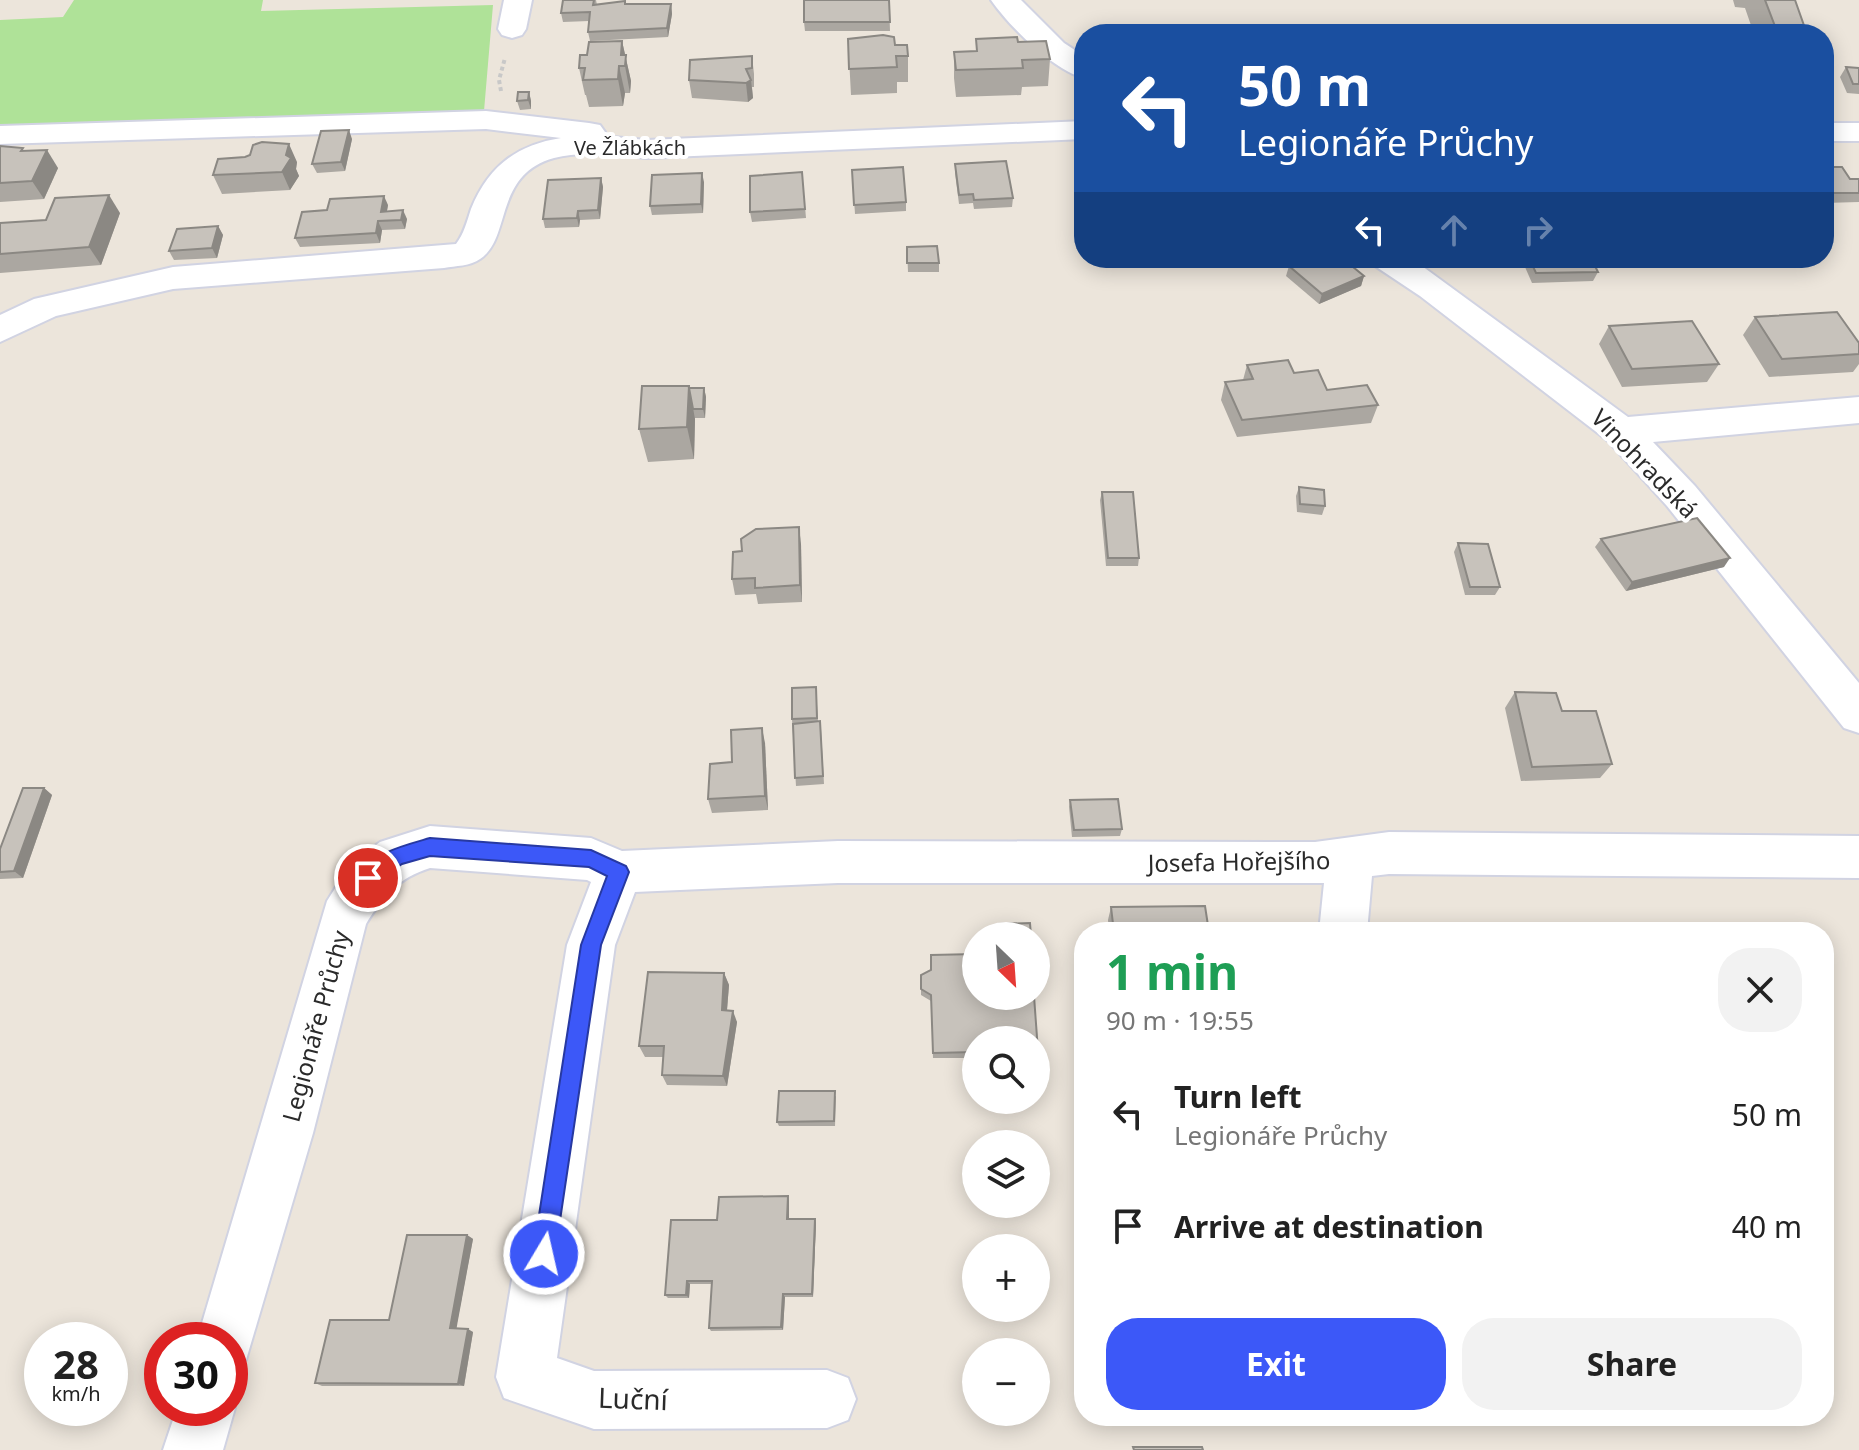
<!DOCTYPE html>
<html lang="en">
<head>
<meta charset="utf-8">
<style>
  :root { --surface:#fff; --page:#f2f2f2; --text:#222; --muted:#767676; --accent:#3c58f8 }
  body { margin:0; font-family:"Noto Sans",sans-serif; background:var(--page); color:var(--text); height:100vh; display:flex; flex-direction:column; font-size:30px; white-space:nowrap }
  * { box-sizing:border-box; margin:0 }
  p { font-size:26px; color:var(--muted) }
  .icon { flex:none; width:44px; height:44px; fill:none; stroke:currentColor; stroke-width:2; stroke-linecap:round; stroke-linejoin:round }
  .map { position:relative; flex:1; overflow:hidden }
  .drawer { position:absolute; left:1074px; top:922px; width:760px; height:504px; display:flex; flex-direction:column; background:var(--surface); border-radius:32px; box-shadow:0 4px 20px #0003 }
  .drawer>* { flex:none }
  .guide { position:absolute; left:1074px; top:24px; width:760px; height:244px; border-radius:32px; box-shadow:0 4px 20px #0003; background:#1a4fa0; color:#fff; overflow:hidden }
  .needle { width:52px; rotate:155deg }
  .controls { position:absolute; left:962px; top:922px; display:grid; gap:16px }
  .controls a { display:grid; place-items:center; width:88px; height:88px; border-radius:50%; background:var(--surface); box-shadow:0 4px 20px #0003; font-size:40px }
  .speed { position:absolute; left:24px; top:1322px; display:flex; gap:16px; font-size:40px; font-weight:700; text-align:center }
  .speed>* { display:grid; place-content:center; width:104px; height:104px; border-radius:50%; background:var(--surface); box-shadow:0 4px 20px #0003; line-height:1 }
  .speed small { font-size:20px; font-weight:400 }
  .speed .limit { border:12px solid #d22; background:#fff; color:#111 }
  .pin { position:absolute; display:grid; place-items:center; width:68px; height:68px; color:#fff; margin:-34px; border:4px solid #fff; border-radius:50%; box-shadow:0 2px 8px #0007 }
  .me { position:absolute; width:88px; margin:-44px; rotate:9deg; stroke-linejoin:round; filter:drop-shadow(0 0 6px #0008) }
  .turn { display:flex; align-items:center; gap:28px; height:168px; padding:0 32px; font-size:36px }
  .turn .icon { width:104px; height:104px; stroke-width:2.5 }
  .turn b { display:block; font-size:56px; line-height:68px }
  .lanes { display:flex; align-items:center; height:76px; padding:0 32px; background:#0003; justify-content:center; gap:40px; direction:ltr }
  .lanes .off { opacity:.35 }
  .round { display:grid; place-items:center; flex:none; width:84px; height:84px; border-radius:32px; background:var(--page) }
  .headline { display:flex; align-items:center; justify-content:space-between; height:136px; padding:0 32px }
  h1 { font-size:48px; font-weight:700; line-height:60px; color:#1e9e55 }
  .cta { display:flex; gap:16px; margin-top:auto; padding:16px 32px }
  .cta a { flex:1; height:92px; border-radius:32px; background:var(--accent); color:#fff; font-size:32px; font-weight:700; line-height:92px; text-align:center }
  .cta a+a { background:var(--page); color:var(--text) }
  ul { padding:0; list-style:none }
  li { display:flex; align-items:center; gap:24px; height:112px; padding:0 32px }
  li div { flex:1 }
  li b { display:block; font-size:30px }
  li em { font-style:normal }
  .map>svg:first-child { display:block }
  .green { fill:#afe298 }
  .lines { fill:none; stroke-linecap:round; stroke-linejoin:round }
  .minor-casing { stroke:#d1d3e2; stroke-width:4 }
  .path { stroke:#c8c8c8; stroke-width:4; stroke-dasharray:4 3; stroke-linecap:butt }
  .minor { fill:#fff; fill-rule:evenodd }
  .wall { fill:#aba7a1 }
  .shaded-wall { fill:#8b8883 }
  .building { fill:#c7c2bb; stroke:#8b8883; stroke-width:2 }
  .route { fill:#3c58f8; stroke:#2739a1; stroke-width:2 }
  .labels { text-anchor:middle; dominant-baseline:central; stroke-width:8; stroke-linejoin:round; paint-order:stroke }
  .far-street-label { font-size:20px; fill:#2a2a2a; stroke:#fff }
  .street-label { font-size:24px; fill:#2a2a2a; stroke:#fff }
  .near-street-label { font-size:28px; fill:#2a2a2a; stroke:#fff }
</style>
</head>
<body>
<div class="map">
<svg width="1859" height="1450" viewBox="0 0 1859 1450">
  <rect width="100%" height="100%" fill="#ece5db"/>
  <polygon class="green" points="74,0 263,0 261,11 493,5 484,111 0,130 0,20 63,17"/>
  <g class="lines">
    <g class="minor-casing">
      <g id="minor">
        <polygon points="504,0 532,0 526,29 522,35 512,38 502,35 498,29"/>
        <path d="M991 0H1021L1064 43 1084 56V78C1053 70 1009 26 991 0Z"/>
        <path d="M486 111 589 123 600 125 605 132 601 136 647 140 1084 121V139L647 158C617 156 583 150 554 158 493 175 512 238 480 259 471 266 455 266 444 268L173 289 56 316 0 342V315L34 299 173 267 456 244C464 234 467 221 471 209 488 167 516 145 561 138L486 129 0 144V126Z"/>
        <rect x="1824" y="123" width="35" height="18"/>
        <polygon points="1370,258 1411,258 1628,417 1859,397 1859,423 1653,442 1695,486 1859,683 1859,733 1844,728 1667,506 1608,441 1420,296 1375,266"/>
        <path d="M430 826 591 838 622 851 838 841 1315 842 1389 832 1859 836V878L1389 874 1372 876 1367 932H1319L1324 883H838L635 892 615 945 557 1358 594 1371 827 1370 848 1378 856 1399 848 1420 827 1428 594 1429 504 1398 496 1377 567 945 591 882 587 880 430 868C398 878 383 896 366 924L313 1133 246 1360 230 1367V1340H197L327 901 351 863 380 842Z"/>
        <polygon points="230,1395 235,1408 223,1450 163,1450 177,1408 230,1408"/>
      </g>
    </g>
    <polyline class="path" points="501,91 499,80 505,58"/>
    <use href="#minor" class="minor"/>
  </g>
  <g class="wall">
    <polygon points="563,0 596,0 597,5 625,1 625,4 671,4 672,14 668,37 590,41 588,32 589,21 563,22 561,13"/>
    <polygon points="889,0 890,31 805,31 804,22"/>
    <polygon points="1733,0 1795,0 1807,34 1754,34 1745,8 1735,7"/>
    <polygon points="848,39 895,45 908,56 908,82 897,82 897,93 851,95"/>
    <polygon points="976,39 1018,42 1050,59 1048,86 1022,87 1021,95 956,97 954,78 954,52 976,51"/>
    <polygon points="622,41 631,81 630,93 625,93 623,106 589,107 586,95 585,95 579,68 587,55"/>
    <polygon points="752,56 754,74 754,87 752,87 753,98 748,102 692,98 689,80"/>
    <polygon points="1846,67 1859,68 1859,94 1847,93 1840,77"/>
    <polygon points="529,92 531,101 531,109 520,110 517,101"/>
    <polygon points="352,139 345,171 317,173 312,164"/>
    <polygon points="0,146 25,151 58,168 44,199 0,202"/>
    <polygon points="297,162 296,169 299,176 290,190 222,194 213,175"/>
    <polygon points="1824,162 1827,167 1850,179 1859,179 1859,202 1824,203"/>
    <polygon points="955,164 1013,198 1012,207 974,209 973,203 959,204 955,173"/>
    <polygon points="852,170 906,202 906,211 855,214"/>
    <polygon points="802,172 806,218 752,222 750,212"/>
    <polygon points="601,178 603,187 600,219 580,220 579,227 545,228 543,219"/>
    <polygon points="704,182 703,213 652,215 650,206"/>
    <polygon points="388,205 387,211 407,219 405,229 382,230 380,243 300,247 295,238"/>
    <polygon points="120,213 101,265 0,273 0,223 46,220"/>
    <polygon points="218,226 223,235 217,258 174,260 169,251"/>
    <polygon points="907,247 939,263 939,272 908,272"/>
    <polygon points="1521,258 1591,258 1598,272 1593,281 1532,283"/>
    <polygon points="1289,266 1364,276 1361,286 1319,304 1286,276"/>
    <polygon points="1755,317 1859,343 1859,364 1853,372 1769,377 1743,335"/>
    <polygon points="1609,326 1719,364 1707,382 1622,387 1599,344"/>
    <polygon points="1247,365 1294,373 1327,390 1378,405 1371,423 1237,437 1221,400 1225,382 1243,380"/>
    <polygon points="689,388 704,388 706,397 705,418 695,418 694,459 648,462 639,429"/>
    <polygon points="1299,487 1325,506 1322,515 1297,512 1296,496"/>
    <polygon points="1102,492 1139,558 1138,566 1106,566 1100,500"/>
    <polygon points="1601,539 1724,567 1626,591 1595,547"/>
    <polygon points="1458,543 1500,587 1495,595 1465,595 1454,552"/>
    <polygon points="801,544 802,602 758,604 756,594 735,595 732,579"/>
    <polygon points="816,687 818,722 821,729 824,784 796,786 792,719"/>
    <polygon points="1515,692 1612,764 1600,778 1521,781 1505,708"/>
    <polygon points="765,743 768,810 712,813 708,799"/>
    <polygon points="44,788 52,795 23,878 0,879 0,849"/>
    <polygon points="1070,800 1122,829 1120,836 1072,837 1069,807"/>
    <polygon points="1111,907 1209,932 1109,932 1108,920"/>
    <polygon points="976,954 976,996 1034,996 1038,1051 1036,1057 1036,1040 976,1040 976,1058 933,1058 931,1001 921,995 921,975 931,970 931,955"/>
    <polygon points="724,973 729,985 727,1010 737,1022 727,1086 667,1085 662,1075 663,1057 645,1057 639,1046"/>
    <polygon points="836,1096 835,1126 779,1126 777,1122"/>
    <polygon points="788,1196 789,1201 789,1219 815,1219 816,1223 813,1297 785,1297 783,1330 711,1331 709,1328 712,1284 690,1284 689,1298 668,1298 665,1295 717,1220"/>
    <polygon points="467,1235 473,1239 456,1328 473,1332 464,1386 322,1386 315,1383 389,1320"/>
    <polygon points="1609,1416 1675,1416 1675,1418 1666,1420 1609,1418"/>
  </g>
  <g class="shaded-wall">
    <polygon points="671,4 672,14 668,37 667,28"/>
    <polygon points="622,41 631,81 630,93 625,66 621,55"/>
    <polygon points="619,66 625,93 623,106 618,79"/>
    <polygon points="751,80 753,98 748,102 746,83"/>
    <polygon points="529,92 531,101 531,109 528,100"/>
    <polygon points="349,130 352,139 345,171 341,162"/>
    <polygon points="289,144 297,162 296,169 299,176 290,190 282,172"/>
    <polygon points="47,150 58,168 44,199 32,181"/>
    <polygon points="702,173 704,182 703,213 701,204"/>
    <polygon points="601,178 603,187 600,219 598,210"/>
    <polygon points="109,195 120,213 101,265 89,247"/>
    <polygon points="384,196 388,205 385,221 381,212"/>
    <polygon points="403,210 407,219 405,229 401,220"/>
    <polygon points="578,211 580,220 579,227 577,218"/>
    <polygon points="378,221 382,230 380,243 376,233"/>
    <polygon points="218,226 223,235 217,258 212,248"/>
    <polygon points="1364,276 1361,286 1319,304 1322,294"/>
    <polygon points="689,386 695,419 694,459 687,427"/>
    <polygon points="704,388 706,397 705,418 703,409"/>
    <polygon points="799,527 801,544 802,602 800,585"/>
    <polygon points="1730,558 1724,567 1626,591 1632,582"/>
    <polygon points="762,728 765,743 768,810 765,796"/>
    <polygon points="44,788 52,795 23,878 14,871"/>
    <polygon points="724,973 729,985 726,1022 722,1010"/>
    <polygon points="733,1011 737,1022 727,1086 723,1076"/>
    <polygon points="788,1196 789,1201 789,1223 787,1219"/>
    <polygon points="815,1219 816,1223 813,1297 812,1294"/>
    <polygon points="467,1235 473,1239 456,1331 450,1328"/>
    <polygon points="687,1281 690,1284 689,1298 686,1295"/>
    <polygon points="783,1294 785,1297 783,1330 781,1327"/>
    <polygon points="468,1329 473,1332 464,1386 458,1384"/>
  </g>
  <g class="building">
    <polygon points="563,0 594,0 593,5 625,1 625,4 671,4 667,28 588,32 590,12 561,13"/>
    <polygon points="804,0 889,0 890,22 804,22"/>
    <polygon points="1765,0 1795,0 1807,34 1778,34"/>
    <polygon points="883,35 894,37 895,45 907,45 908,56 896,56 897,67 849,69 848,39"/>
    <polygon points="1017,37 1018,42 1046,41 1050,59 1022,60 1023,68 956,70 954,52 977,51 976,39"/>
    <polygon points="622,41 621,55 626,55 625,66 619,66 618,79 583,80 585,68 579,68 580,55 587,55 589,42"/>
    <polygon points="752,56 752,68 746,69 751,80 746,83 689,80 690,60"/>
    <polygon points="1846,67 1859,68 1859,84 1853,84"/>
    <polygon points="518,92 529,92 528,100 517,101"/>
    <polygon points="349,130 341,162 312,164 321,131"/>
    <polygon points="262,142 289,144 286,155 291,158 282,172 213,175 218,159 245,157 250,155 253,145"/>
    <polygon points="0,146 23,148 21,151 47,150 32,181 0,183"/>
    <polygon points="1006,161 1013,198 974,200 973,194 959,195 955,164"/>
    <polygon points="1824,162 1827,167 1842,167 1850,179 1859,179 1859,193 1824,193"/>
    <polygon points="903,167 906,202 854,205 852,170"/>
    <polygon points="802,172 805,209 750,212 750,176"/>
    <polygon points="702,173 701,204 650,206 652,175"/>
    <polygon points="601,178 598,210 578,211 577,218 543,219 548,180"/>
    <polygon points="109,195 89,247 0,254 0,223 46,220 55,198"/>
    <polygon points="384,196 381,212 403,210 401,220 378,221 376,233 295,238 302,212 327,210 330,199"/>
    <polygon points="218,226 212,248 169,251 177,229"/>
    <polygon points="937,246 939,263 907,263 907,247"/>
    <polygon points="1309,258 1342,258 1364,276 1322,294 1289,266"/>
    <polygon points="1529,258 1591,258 1598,272 1536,273"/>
    <polygon points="1837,312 1859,343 1859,354 1782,359 1755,317"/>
    <polygon points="1692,321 1719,364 1632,369 1609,326"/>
    <polygon points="1288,360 1294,373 1318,370 1327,390 1367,385 1378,405 1242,420 1225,382 1253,379 1247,365"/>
    <polygon points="642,386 689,386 687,427 639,429"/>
    <polygon points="689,388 704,388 703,409 693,409"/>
    <polygon points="1299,487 1324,490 1325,506 1300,504"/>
    <polygon points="1102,492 1133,492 1139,558 1108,558"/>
    <polygon points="1697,518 1730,558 1632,582 1601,539"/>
    <polygon points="799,527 800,585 755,588 755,578 732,579 733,552 742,551 741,539 756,529"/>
    <polygon points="1458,543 1488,544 1500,587 1470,587"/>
    <polygon points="816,687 817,718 792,719 792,688"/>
    <polygon points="1515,692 1556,693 1562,711 1596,711 1612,764 1532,767"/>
    <polygon points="820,721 823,776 795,778 793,724"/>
    <polygon points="762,728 765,796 708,799 710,764 732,762 731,730"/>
    <polygon points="23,788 44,788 14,871 0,872 0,849"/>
    <polygon points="1118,799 1122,829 1074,830 1070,800"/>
    <polygon points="1205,906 1209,932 1114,932 1111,907"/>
    <polygon points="1030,923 1031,936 999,936 998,924"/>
    <polygon points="976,954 976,996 1034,996 1038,1051 1036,1051 1036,1040 976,1040 976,1052 933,1053 931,995 921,989 921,975 931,970 931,955"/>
    <polygon points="648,972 724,973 722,1010 733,1011 723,1076 662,1075 664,1046 639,1046"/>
    <polygon points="779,1091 835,1091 834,1121 777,1122"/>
    <polygon points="788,1196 787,1219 815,1219 812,1294 783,1294 781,1327 709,1328 712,1281 687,1281 686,1295 665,1295 671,1220 717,1220 719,1197"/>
    <polygon points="407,1235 467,1235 450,1328 468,1329 458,1384 315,1383 330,1320 389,1320"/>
    <polygon points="1622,1416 1675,1416 1675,1418"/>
    <polygon points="1133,1447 1202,1447 1203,1450 1134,1450"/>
  </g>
  <path class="route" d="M430 838 591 850 626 866 629 872 601 945 555 1254 552 1262 544 1265 536 1262 533 1254 581 945 607 876 589 867 430 856 402 864 368 887 361 884 358 878C369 853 406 845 430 838Z"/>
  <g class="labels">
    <g class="far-street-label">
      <text x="630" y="147">Ve Žlábkách</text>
    </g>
    <g class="street-label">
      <text transform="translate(1645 463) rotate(46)">Vinohradská</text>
      <text transform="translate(1239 861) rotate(-1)">Josefa Hořejšího</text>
      <text transform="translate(315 1026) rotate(-75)">Legionáře Průchy</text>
    </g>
    <g class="near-street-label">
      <text transform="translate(633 1398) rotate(2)">Luční</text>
    </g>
  </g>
</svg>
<div class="controls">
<a><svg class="needle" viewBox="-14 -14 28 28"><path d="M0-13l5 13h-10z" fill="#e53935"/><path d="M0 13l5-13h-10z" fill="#767676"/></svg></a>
<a><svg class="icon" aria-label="search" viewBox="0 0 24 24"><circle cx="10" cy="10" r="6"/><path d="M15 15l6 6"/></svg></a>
<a><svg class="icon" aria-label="layers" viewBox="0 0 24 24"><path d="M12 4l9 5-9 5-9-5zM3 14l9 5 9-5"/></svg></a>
<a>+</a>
<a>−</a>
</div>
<div class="speed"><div>28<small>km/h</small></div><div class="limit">30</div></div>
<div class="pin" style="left:368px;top:878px;background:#d93025"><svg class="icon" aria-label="arrive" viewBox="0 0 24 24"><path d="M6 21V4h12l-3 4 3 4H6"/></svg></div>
<svg class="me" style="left:544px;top:1254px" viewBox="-20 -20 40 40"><circle r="17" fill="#3c58f8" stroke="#fff" stroke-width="3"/><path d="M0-11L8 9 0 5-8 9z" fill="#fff"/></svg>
<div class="guide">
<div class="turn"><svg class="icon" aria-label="left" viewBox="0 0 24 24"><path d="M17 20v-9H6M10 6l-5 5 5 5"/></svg><div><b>50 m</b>Legionáře Průchy</div></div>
<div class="lanes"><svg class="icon" aria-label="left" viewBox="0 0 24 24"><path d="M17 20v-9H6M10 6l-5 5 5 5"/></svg><svg class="icon off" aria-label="ahead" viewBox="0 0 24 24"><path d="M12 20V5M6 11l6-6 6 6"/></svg><svg class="icon off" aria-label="right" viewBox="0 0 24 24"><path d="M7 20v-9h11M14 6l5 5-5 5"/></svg></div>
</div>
<section class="drawer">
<div class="headline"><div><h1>1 min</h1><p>90 m · 19:55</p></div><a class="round"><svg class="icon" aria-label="close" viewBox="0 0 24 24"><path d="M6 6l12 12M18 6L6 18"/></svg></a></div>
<ul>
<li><svg class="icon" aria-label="left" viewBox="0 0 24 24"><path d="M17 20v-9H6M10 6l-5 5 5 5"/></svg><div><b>Turn left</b><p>Legionáře Průchy</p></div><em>50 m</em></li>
<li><svg class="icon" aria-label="arrive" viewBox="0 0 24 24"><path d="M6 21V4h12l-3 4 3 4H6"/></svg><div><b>Arrive at destination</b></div><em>40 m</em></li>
</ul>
<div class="cta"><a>Exit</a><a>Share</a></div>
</section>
</div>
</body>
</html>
